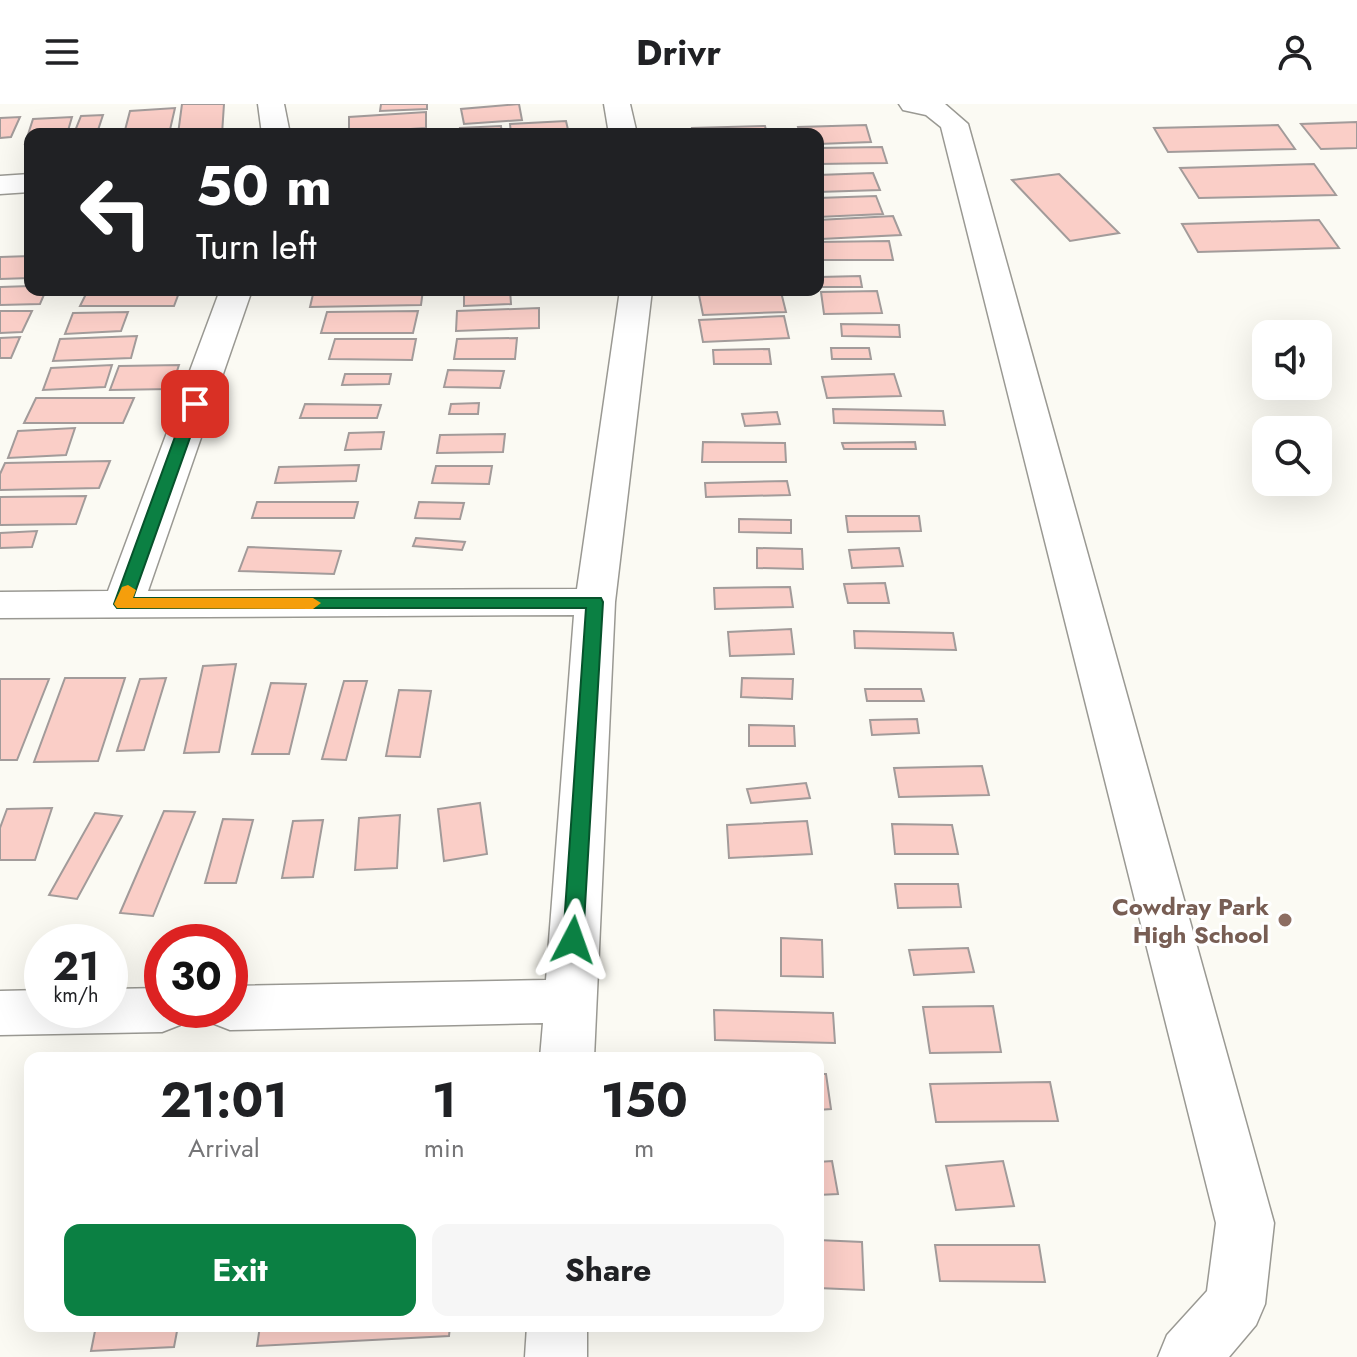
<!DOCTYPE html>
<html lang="en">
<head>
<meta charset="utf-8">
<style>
  :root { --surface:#fff; --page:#f6f6f6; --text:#202124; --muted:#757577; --accent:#0b8043 }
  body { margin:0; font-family:Jost,sans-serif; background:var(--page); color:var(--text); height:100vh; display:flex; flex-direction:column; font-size:30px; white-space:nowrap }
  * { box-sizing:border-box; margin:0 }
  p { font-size:26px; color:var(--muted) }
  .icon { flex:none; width:44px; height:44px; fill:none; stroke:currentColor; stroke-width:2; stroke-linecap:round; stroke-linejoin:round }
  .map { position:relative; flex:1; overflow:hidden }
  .panel { position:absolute; left:24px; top:948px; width:800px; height:280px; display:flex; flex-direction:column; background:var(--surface); border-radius:16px; box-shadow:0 8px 32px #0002 }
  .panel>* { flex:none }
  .hud { position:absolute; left:24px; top:24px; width:800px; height:168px; border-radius:16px; box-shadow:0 8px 32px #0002; background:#202124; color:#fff; overflow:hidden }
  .fabs { position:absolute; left:1252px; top:216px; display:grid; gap:16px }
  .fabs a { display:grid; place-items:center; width:80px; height:80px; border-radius:16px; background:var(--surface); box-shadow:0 8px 32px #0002; font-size:40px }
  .speed { position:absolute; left:24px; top:820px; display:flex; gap:16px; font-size:40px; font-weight:700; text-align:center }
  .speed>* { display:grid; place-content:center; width:104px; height:104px; border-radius:50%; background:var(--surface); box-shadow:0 8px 32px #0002; line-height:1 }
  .speed small { font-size:20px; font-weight:400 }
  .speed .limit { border:12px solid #d22; background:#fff; color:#111 }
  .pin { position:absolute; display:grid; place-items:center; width:68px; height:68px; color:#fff; margin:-34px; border-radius:16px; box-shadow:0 4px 12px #0006 }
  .me { position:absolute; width:88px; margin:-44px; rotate:4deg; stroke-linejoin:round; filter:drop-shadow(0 0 6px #0008) }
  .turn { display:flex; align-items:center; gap:28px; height:168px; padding:0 40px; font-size:36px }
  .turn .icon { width:104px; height:104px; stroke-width:2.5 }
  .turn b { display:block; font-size:56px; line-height:68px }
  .eta { display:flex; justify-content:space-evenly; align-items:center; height:136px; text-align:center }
  .eta b { font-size:48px; font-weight:700; line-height:56px }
  .cta { display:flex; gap:16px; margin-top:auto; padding:16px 40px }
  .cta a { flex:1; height:92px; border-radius:16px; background:var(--accent); color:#fff; font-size:32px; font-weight:700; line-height:92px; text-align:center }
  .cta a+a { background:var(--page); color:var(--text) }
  header { display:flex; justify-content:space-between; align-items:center; height:104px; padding:0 40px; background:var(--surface); font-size:36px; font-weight:700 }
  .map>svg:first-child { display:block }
  .building { fill:#facec7; stroke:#a29b9a; stroke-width:2 }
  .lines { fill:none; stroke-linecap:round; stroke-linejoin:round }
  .minor-casing { stroke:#9a9993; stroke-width:3 }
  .minor { fill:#fff; fill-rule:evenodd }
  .route { fill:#0b8043; stroke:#07532c; stroke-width:2 }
  .slow { fill:#f59e0b }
  .education-dot { fill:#8d6e63; stroke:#fff; stroke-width:3 }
  .labels { text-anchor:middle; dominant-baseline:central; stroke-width:6; stroke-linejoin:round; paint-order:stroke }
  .education-label { font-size:24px; font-weight:bold; fill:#785e54; stroke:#fff; text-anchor:end }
</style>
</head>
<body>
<header><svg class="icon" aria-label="menu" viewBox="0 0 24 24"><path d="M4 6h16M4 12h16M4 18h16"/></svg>Drivr<svg class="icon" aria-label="person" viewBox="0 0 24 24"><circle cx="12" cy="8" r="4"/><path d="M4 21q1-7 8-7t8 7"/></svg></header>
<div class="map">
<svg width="1357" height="1253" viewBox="0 0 1357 1253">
  <rect width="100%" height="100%" fill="#fbfaf3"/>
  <g class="building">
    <polygon points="182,0 224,0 222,30 178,30"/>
    <polygon points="381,0 427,0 427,5 380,7"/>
    <polygon points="519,0 522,16 464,20 461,5"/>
    <polygon points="175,4 169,30 124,30 130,7"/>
    <polygon points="426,8 426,24 349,29 349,13"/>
    <polygon points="103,11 98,26 75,27 81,12"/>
    <polygon points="20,13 11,33 0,34 0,14"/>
    <polygon points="72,13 67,30 30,30 30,40 25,40 33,15"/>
    <polygon points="566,17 569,30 511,30 510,20"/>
    <polygon points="1357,18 1357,44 1321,45 1301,20"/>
    <polygon points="866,21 871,38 818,40 818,30 800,30 798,23"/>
    <polygon points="1278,21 1295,45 1168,48 1154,24"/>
    <polygon points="501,22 502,30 461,30 460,24"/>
    <polygon points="765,22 767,30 693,30 692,24"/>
    <polygon points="882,43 887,59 818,60 818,44"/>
    <polygon points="1314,60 1336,91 1199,94 1180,64"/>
    <polygon points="873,69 880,86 818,88 818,71"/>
    <polygon points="1059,70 1119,129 1070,137 1012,76"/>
    <polygon points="876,92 883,110 818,113 818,94"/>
    <polygon points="893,112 901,131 821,135 818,125 818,116"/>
    <polygon points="1319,116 1339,144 1198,148 1182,120"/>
    <polygon points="889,137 893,156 818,156 818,138"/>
    <polygon points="30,152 30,174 0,175 0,153"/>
    <polygon points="860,172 862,183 822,183 820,173"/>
    <polygon points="30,182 30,186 46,186 40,200 0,201 0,183"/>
    <polygon points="88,186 180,186 174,202 80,202"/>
    <polygon points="314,186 423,186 421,201 310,203"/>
    <polygon points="464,186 510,186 511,200 464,202"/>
    <polygon points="877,187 882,209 824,210 821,188"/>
    <polygon points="781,188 786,208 703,211 699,191"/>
    <polygon points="539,204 539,224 456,227 457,207"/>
    <polygon points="0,207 32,207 22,228 0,229"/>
    <polygon points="418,207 413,229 321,229 327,208"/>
    <polygon points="128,208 121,227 65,230 73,209"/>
    <polygon points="784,212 789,234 703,238 699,216"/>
    <polygon points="841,220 899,221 900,233 842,232"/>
    <polygon points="137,232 131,254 53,257 60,235"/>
    <polygon points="20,233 11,254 0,254 0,234"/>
    <polygon points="517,234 515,255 454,255 457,235"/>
    <polygon points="335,235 416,235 412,256 329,255"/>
    <polygon points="831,244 869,244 871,255 832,255"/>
    <polygon points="769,245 771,260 714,260 713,246"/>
    <polygon points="112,261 105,283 43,286 51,264"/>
    <polygon points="179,261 171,285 110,286 119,262"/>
    <polygon points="448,266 504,267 500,284 444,283"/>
    <polygon points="345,270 391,270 389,280 342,281"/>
    <polygon points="894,270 901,292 827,294 822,273"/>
    <polygon points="36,294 134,294 123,319 24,319"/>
    <polygon points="479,299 478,310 449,310 451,300"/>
    <polygon points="305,300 381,301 377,314 300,314"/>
    <polygon points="833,305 943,307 945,321 834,319"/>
    <polygon points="777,308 780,320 745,322 742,310"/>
    <polygon points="75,324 66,351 8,354 18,327"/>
    <polygon points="384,328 381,345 345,346 349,329"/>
    <polygon points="505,330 503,348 437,349 440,331"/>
    <polygon points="703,338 785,339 786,358 702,358"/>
    <polygon points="915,338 916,345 844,345 842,339"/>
    <polygon points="110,357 99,384 0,386 0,370 5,359"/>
    <polygon points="359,361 356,377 275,379 279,363"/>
    <polygon points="436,362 492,362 489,380 432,379"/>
    <polygon points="787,377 790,391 706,393 705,379"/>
    <polygon points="86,392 76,420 0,421 0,393"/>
    <polygon points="257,398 358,398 354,414 252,414"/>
    <polygon points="419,398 464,399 460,415 415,414"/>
    <polygon points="846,412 919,412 921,427 848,428"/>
    <polygon points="739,415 791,416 791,429 739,428"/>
    <polygon points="37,427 32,443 0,444 0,429"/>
    <polygon points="416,434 465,438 462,446 413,442"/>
    <polygon points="248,443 341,447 334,470 239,467"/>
    <polygon points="757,444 802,445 803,465 757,464"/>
    <polygon points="899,444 903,462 852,464 849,446"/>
    <polygon points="885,479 889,499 848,499 844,480"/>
    <polygon points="790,483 793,503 715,505 714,484"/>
    <polygon points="791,525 794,550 730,552 728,528"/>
    <polygon points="854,527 953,529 956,546 855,544"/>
    <polygon points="236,560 219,648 184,649 203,562"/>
    <polygon points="65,574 125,574 98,657 34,658"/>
    <polygon points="166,574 144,646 117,647 140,575"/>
    <polygon points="742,574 793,575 792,595 741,593"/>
    <polygon points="0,575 49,575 17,656 0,656"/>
    <polygon points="344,577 367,577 346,656 322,655"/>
    <polygon points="271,579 306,580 289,650 252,650"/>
    <polygon points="865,585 921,585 924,597 867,597"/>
    <polygon points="399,586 431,587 420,653 386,652"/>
    <polygon points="917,615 919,629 872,631 870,616"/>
    <polygon points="749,621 794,622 795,642 749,642"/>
    <polygon points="982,662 989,691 899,693 894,664"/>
    <polygon points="806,679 810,694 751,699 747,685"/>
    <polygon points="480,699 487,750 444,757 438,705"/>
    <polygon points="52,704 35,756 0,756 0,724 7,705"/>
    <polygon points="164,707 195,708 153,812 120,809"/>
    <polygon points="95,709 122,712 77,795 49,791"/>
    <polygon points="400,711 397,764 355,766 359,714"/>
    <polygon points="223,715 253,716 236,779 205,779"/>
    <polygon points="323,716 313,773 282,774 293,717"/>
    <polygon points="807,717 812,750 729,754 727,721"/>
    <polygon points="892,720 952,721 958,750 895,750"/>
    <polygon points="895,780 958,780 961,803 898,804"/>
    <polygon points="781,834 822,836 823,873 781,872"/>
    <polygon points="968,844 974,868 914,871 909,846"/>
    <polygon points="993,902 1001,948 930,949 923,903"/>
    <polygon points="714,906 833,909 835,939 715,936"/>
    <polygon points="818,970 826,970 831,1005 818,1006"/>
    <polygon points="1050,978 1058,1017 936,1018 930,980"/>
    <polygon points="832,1057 838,1090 818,1091 818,1058"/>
    <polygon points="1003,1057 1014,1102 956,1106 946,1062"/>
    <polygon points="818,1136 862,1138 864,1186 818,1184"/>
    <polygon points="935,1141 1039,1141 1045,1178 940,1177"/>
    <polygon points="96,1222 178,1222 174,1243 91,1247"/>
    <polygon points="260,1222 450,1222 449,1232 257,1242"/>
  </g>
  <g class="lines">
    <g class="minor-casing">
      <g id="minor">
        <polygon points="258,0 284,0 290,30 262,30"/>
        <polygon points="604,0 630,0 637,30 609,30"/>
        <polygon points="899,0 945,0 968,20 1274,1119 1265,1200 1256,1221 1229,1253 1158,1253 1167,1231 1207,1187 1216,1119 941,23 926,11 903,6"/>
        <polygon points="30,70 30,88 0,90 0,72"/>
        <polygon points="220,186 252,186 148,487 577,485 620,186 652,186 615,498 594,954 540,954 543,919 230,926 212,919 205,906 230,906 230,882 546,876 574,511 0,514 0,488 108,487"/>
        <polygon points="162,884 162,906 188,906 180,921 162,928 0,931 0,887 42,886 42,906 110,906 110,885"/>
        <polygon points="527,1222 587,1222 587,1253 525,1253"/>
      </g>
    </g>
    <use href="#minor" class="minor"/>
  </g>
  <polygon class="route" points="195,296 202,300 133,494 601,494 603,498 583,836 580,842 573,844 566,842 563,836 586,504 117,504 114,500 187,300"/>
  <polygon class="slow" points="128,481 136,486 133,494 313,494 321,499 313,505 117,504 114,500 122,483"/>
  <circle class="education-dot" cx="1285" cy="816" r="8"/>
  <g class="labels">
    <g class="education-label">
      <text x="1269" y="802">Cowdray Park<tspan x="1269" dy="28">High School</tspan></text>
    </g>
  </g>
</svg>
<div class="fabs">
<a><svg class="icon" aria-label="sound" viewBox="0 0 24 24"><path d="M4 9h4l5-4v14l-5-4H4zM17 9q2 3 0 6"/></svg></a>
<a><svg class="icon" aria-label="search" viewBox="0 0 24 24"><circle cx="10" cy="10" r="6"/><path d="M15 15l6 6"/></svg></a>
</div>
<div class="speed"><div>21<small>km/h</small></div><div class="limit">30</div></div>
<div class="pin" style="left:195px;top:300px;background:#d93025"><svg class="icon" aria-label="arrive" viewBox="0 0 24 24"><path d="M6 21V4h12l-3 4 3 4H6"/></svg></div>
<svg class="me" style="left:573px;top:836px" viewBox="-20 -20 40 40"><path d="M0-17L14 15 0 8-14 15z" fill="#0b8043" stroke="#fff" stroke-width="4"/></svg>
<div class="hud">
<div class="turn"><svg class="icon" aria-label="left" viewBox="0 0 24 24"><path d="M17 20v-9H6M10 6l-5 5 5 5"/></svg><div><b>50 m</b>Turn left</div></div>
</div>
<section class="panel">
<div class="eta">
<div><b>21:01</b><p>Arrival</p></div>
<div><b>1</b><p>min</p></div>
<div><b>150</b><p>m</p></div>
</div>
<div class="cta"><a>Exit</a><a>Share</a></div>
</section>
</div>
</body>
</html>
